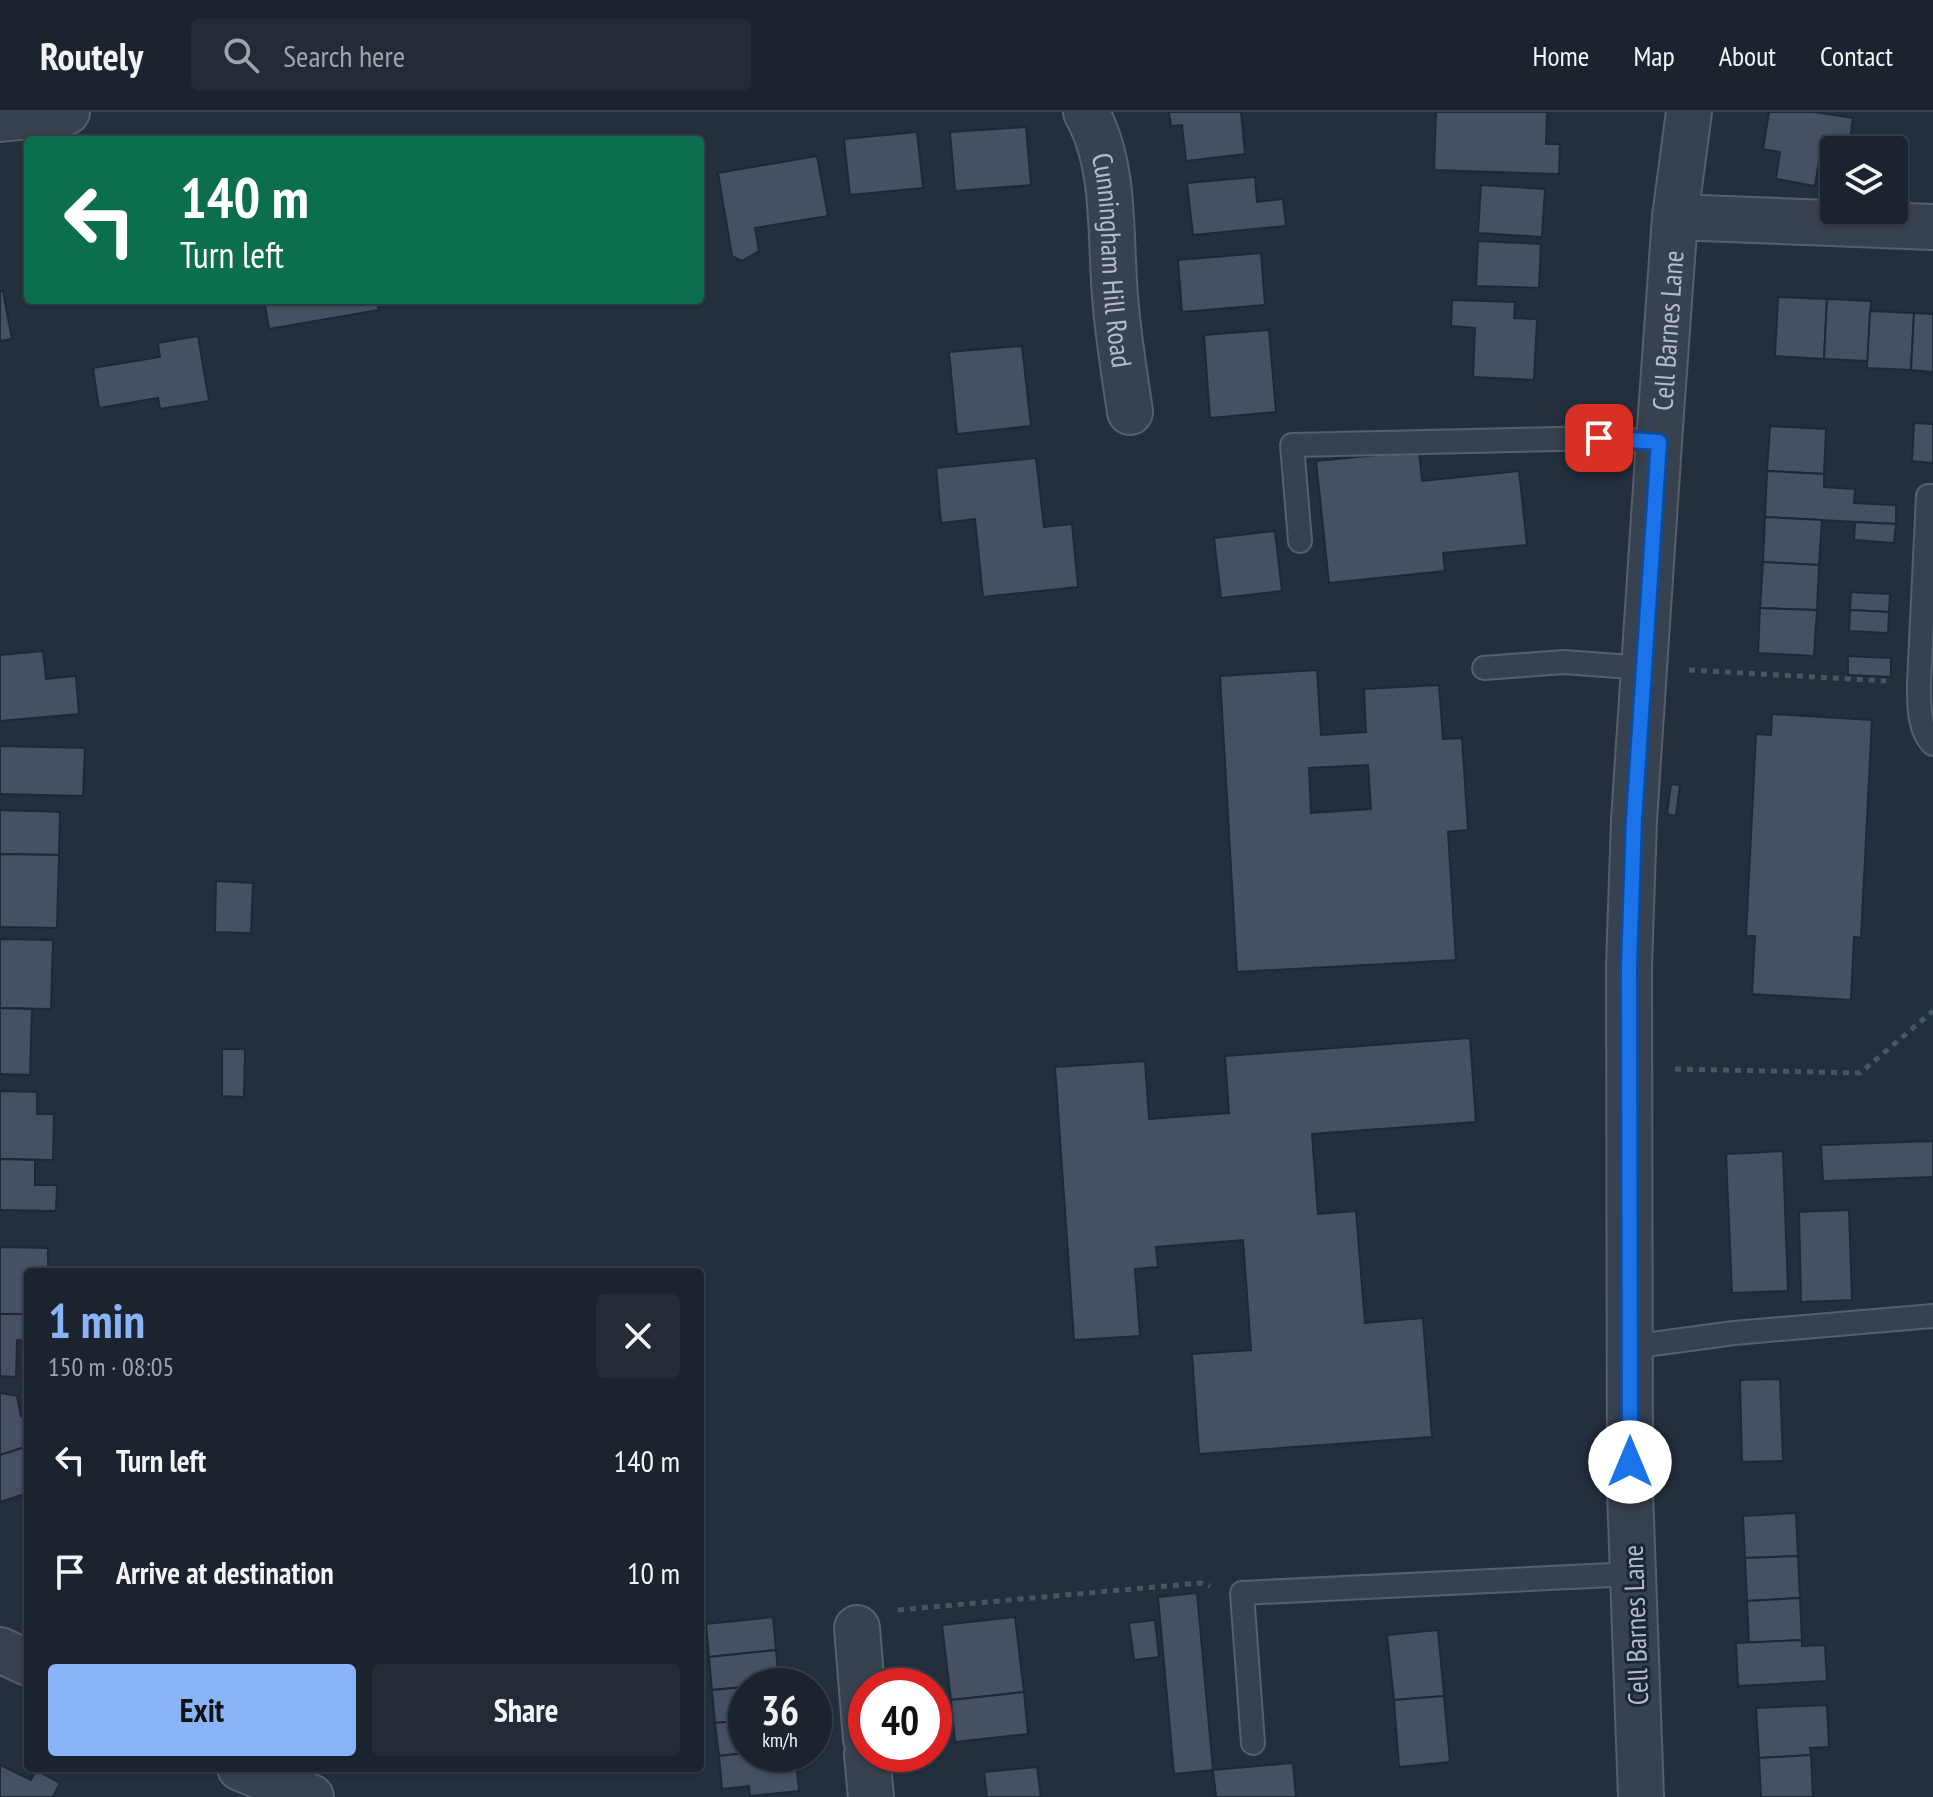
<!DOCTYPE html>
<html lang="en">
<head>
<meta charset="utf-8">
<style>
  :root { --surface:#1b232e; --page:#242b36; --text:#f1f3f6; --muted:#a0a4aa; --line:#39404a; --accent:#8ab4f8 }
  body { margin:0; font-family:"PT Sans Narrow",sans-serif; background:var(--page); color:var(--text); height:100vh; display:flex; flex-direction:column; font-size:30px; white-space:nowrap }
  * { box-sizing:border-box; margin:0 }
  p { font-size:26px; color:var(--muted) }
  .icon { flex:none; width:44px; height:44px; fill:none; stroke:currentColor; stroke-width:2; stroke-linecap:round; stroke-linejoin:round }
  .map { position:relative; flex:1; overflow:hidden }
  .drawer { position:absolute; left:24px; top:1156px; width:680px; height:504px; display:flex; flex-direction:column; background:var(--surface); border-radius:8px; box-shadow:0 2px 6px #0004,0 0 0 2px var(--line) }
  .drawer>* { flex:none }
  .guide { position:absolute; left:24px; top:24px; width:680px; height:168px; border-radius:8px; box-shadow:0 2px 6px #0004,0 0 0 2px var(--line); background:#0b6e4f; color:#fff; overflow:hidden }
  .tools { position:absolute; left:1820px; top:24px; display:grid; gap:16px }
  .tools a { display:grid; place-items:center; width:88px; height:88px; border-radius:8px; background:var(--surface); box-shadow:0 2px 6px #0004,0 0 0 2px var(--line); font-size:40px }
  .speed { position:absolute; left:728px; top:1556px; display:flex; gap:16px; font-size:40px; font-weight:700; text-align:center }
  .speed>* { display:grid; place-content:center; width:104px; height:104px; border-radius:50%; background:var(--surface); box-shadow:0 2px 6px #0004,0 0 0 2px var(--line); line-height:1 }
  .speed small { font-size:20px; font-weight:400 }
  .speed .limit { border:12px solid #d22; background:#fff; color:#111 }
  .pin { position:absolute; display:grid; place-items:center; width:68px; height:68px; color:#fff; margin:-34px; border-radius:16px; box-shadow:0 4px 12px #0006 }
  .me { position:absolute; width:88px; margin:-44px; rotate:0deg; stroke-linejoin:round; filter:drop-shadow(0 0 6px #0008) }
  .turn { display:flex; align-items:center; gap:28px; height:168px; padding:0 24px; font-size:36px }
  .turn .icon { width:104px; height:104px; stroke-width:2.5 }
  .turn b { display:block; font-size:56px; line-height:68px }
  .round { display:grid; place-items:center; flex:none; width:84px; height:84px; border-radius:8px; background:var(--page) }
  .summary { display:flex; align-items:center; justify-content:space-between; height:136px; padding:0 24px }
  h1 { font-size:48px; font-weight:700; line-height:60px; color:var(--accent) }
  .cta { display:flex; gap:16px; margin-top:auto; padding:16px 24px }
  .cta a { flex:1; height:92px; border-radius:8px; background:var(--accent); color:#111; font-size:32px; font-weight:700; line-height:92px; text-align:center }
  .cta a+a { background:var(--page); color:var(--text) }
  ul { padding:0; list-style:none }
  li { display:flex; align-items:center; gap:24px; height:112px; padding:0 24px }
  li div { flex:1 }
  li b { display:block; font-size:30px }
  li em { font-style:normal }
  header { display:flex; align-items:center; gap:48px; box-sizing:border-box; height:112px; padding:0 40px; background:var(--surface); border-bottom:2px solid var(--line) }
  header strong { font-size:38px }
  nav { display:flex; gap:44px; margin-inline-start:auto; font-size:28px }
  .search { width:560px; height:72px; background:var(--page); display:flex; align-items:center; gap:20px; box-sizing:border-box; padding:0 28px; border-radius:8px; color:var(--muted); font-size:30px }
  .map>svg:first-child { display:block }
  .building { fill:#455162; stroke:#1f2835; stroke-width:2; fill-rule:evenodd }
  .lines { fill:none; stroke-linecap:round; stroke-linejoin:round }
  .service-casing { stroke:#565f6c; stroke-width:26 }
  .minor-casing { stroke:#565f6c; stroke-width:48 }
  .tertiary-casing { stroke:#565f6c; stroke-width:48 }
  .path { stroke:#44595c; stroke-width:5; stroke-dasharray:6 6; stroke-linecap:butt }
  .service { stroke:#38414e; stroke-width:22 }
  .minor { stroke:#38414e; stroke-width:44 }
  .tertiary { stroke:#38414e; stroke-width:44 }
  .route-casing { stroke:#114b97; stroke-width:20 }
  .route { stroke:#1a73e8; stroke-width:14 }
  .labels { text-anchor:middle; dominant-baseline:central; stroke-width:6; stroke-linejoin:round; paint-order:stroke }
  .street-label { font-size:28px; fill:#b4bcc9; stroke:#1d2633 }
</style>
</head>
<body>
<header>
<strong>Routely</strong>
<div class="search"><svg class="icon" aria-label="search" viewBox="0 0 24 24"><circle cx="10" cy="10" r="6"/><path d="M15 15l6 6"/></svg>Search here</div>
<nav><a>Home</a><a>Map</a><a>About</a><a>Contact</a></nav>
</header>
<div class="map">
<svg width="1933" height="1685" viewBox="0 0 1933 1685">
  <rect width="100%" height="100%" fill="#242f3e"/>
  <g class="building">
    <polygon points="1169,0 1241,0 1245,42 1186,49 1182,13 1171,14"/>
    <polygon points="1436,0 1547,0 1546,32 1560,32 1559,62 1434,58"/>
    <polygon points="1769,0 1815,0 1853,6 1850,28 1823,24 1815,74 1776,67 1780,40 1763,37"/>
    <polygon points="1026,15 1031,73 955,79 950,20"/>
    <polygon points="917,20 923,76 850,83 844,27"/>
    <polygon points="817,44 828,104 755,116 759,139 742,149 732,144 718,61"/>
    <polygon points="1255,65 1257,90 1283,87 1286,114 1193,123 1187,71"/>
    <polygon points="1481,73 1545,77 1542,125 1478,121"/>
    <polygon points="1478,129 1541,132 1539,176 1476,174"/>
    <polygon points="1261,141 1265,193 1182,200 1178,148"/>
    <polygon points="0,179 3,179 12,227 0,229"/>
    <polygon points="1778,185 1827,187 1824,247 1775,244"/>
    <polygon points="1827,187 1871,189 1868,249 1824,247"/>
    <polygon points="264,188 377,188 379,198 269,217"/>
    <polygon points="1452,188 1515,190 1514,206 1537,207 1534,268 1473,265 1475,216 1451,214"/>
    <polygon points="1870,199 1914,201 1911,258 1867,256"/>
    <polygon points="1914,201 1933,202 1933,260 1911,258"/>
    <polygon points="1269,218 1276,300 1210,306 1204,223"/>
    <polygon points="198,224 209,289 160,297 158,286 99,296 93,256 160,245 158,231"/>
    <polygon points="1022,234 1031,314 957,322 949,240"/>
    <polygon points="1914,311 1933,312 1933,351 1912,349"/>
    <polygon points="1770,314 1826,317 1824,362 1767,359"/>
    <polygon points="1419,339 1422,369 1519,359 1527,433 1443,441 1445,459 1329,471 1316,349"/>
    <polygon points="1036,346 1044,415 1072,412 1078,475 983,485 975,407 941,411 936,356"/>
    <polygon points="1767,359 1824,362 1824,375 1855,377 1854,391 1896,393 1896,412 1765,405"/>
    <polygon points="1765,405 1822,408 1819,453 1763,450"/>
    <polygon points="1855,410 1896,412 1894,431 1854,428"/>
    <polygon points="1275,419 1282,479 1221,486 1214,426"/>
    <polygon points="1763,450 1819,453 1817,498 1760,496"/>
    <polygon points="1851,480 1890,482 1889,500 1850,498"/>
    <polygon points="1760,496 1817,498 1814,544 1758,541"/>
    <polygon points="1850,498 1889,500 1888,521 1849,519"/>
    <polygon points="43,539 46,567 76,564 79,602 0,609 0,543"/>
    <polygon points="1848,544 1891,546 1891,565 1848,563"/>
    <path d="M1317 558 1321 623 1366 620 1364 577 1439 573 1443 627 1462 626 1468 718 1448 720 1456 848 1237 860 1220 564ZM1368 653 1371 697 1311 701 1309 656Z"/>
    <polygon points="1772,602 1872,608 1861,826 1854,825 1851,888 1752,882 1755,824 1746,824 1756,622 1771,623"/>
    <polygon points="0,634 85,636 83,684 0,682"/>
    <polygon points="1671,672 1680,673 1676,704 1667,702"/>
    <polygon points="0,698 60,700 59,743 0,742"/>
    <polygon points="0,742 59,743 57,816 0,815"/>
    <polygon points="216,769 253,771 251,821 215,820"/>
    <polygon points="0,827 53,828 51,897 0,896"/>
    <polygon points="0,896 32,897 30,963 0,962"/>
    <polygon points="1470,926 1476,1010 1312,1022 1318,1102 1356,1099 1365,1211 1423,1206 1432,1325 1199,1342 1192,1242 1251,1238 1243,1128 1156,1135 1158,1155 1135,1157 1140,1224 1074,1228 1055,955 1145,949 1149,1007 1229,1001 1225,944"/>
    <polygon points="222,937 245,937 244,985 222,984"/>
    <polygon points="0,979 37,980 37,1002 54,1002 53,1048 0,1047"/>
    <polygon points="1933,1029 1933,1065 1823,1069 1821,1033"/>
    <polygon points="1783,1039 1788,1179 1732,1181 1726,1042"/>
    <polygon points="0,1047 35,1048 35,1073 57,1073 56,1099 0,1098"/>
    <polygon points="1849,1098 1852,1188 1801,1190 1799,1100"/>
    <polygon points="0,1135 48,1136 48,1160 28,1160 28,1202 0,1202"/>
    <polygon points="0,1202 28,1202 28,1229 17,1228 16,1265 0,1264"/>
    <polygon points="1780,1267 1783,1349 1742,1350 1740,1268"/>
    <polygon points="0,1281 17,1284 21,1304 28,1301 28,1334 0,1343"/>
    <polygon points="28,1334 28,1381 0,1390 0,1343"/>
    <polygon points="1796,1401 1798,1444 1745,1446 1743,1404"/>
    <polygon points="1798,1444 1800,1486 1747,1489 1745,1446"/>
    <polygon points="1197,1481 1213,1658 1174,1662 1158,1485"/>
    <polygon points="1800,1486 1802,1528 1749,1531 1747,1489"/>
    <polygon points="773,1505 776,1538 709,1545 706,1512"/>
    <polygon points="1015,1505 1024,1580 951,1588 942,1513"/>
    <polygon points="1155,1508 1159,1545 1134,1548 1129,1511"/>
    <polygon points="1438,1518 1444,1584 1394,1588 1387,1523"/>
    <polygon points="1802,1528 1802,1534 1825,1533 1827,1569 1738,1574 1736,1531"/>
    <polygon points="776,1538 779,1571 712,1578 709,1545"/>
    <polygon points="746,1575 746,1608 715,1611 712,1578"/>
    <polygon points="1024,1580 1028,1622 955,1630 951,1588"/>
    <polygon points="1444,1584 1450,1650 1399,1655 1394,1588"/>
    <polygon points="1827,1593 1829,1635 1810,1636 1811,1643 1759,1646 1756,1596"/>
    <polygon points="746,1608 746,1641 719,1644 715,1611"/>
    <polygon points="746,1641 786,1642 787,1648 796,1648 799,1679 750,1684 749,1674 722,1677 719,1644"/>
    <polygon points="1811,1643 1813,1685 1761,1685 1759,1646"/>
    <polygon points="1293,1651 1296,1685 1216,1685 1213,1658"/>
    <polygon points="0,1653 31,1668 36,1658 60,1671 53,1685 0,1685"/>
    <polygon points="1037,1655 1041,1685 987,1685 984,1660"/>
  </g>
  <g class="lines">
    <g class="service-casing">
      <g id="service">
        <path d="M1933 384H1928L1919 571C1919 590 1918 618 1933 632"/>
        <polyline points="1300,429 1292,333 1599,326 1659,330"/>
        <polyline points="1484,556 1564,550 1644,556"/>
        <polyline points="1630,1235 1734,1221 1933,1204"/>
        <polyline points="1253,1631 1242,1481 1633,1462"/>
      </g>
    </g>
    <g class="minor-casing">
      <g id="minor">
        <path id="s1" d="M1086 0C1118 56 1109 132 1116 195 1119 230 1125 265 1130 300"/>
        <polyline points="0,7 67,0"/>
        <polyline points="1675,105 1933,115"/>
        <polyline points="857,1516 866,1627"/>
        <polyline points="0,1538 28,1551"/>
        <polyline points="867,1642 871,1685"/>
        <polyline points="240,1656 311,1685"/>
      </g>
    </g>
    <g class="tertiary-casing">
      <g id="tertiary">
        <path id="s2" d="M1641 1685 1630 1379 1629 854 1634 708 1659 330 1675 105 1689 0"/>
      </g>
    </g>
    <g class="path">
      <polyline points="1689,558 1886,569"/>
      <polyline points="1675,957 1860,961 1933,899"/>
      <polyline points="898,1498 1200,1471 1210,1474"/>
    </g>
    <use href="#service" class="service"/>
    <use href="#minor" class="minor"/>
    <use href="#tertiary" class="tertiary"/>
  </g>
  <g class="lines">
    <g class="route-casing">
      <polyline id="route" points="1599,326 1659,330 1634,708 1629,854 1630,1350"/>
    </g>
    <use href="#route" class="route"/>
  </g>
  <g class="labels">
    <g class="street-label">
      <text stroke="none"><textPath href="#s1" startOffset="152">Cunningham Hill Road</textPath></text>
      <text stroke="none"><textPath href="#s2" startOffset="1468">Cell Barnes Lane</textPath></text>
      <text transform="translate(1635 1513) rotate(-92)">Cell Barnes Lane</text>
    </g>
  </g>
</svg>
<div class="tools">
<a><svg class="icon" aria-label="layers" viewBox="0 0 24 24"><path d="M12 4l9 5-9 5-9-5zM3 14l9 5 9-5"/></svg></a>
</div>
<div class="speed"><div>36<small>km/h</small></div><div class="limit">40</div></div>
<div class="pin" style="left:1599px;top:326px;background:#d93025"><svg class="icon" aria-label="arrive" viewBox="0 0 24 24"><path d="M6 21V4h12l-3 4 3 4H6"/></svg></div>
<svg class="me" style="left:1630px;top:1350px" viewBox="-20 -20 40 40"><circle r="19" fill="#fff"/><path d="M0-13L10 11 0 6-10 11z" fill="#1a73e8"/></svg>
<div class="guide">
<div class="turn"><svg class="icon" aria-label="left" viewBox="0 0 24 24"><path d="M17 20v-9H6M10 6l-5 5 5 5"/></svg><div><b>140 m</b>Turn left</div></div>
</div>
<section class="drawer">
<div class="summary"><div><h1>1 min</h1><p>150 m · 08:05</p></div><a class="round"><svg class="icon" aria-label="close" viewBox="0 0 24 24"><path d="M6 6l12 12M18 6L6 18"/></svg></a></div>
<ul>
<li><svg class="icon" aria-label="left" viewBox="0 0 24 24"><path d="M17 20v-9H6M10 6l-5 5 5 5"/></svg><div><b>Turn left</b></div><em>140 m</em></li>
<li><svg class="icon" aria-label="arrive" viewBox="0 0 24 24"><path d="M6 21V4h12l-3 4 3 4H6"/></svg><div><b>Arrive at destination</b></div><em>10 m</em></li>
</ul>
<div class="cta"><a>Exit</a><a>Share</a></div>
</section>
</div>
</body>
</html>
